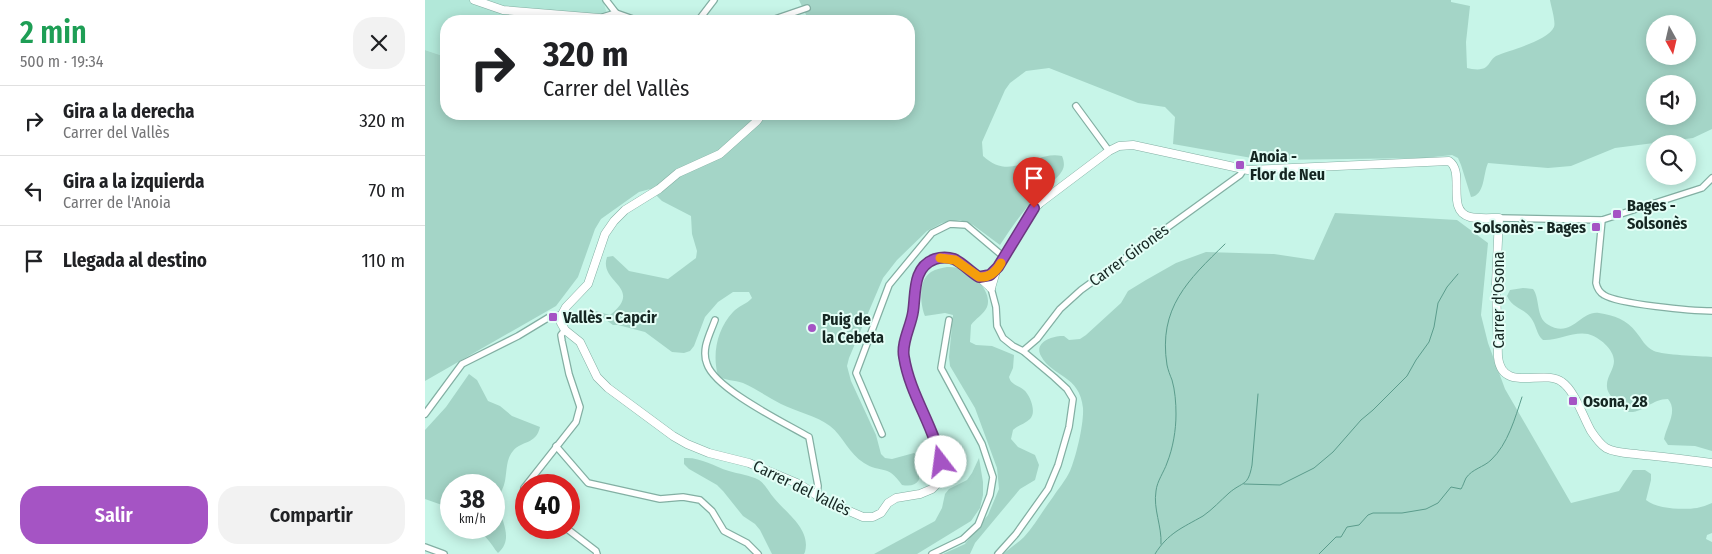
<!DOCTYPE html>
<html lang="es">
<head>
<meta charset="utf-8">
<style>
  :root { --surface:#fff; --page:#f2f2f2; --text:#202124; --muted:#757577; --line:#e0e0e0; --accent:#a554c4 }
  body { margin:0; font-family:"Fira Sans Condensed",sans-serif; background:var(--page); color:var(--text); height:100vh; display:flex; flex-direction:column; font-size:19px; white-space:nowrap }
  * { box-sizing:border-box; margin:0 }
  p { font-size:16px; color:var(--muted) }
  .icon { flex:none; width:28px; height:28px; fill:none; stroke:currentColor; stroke-width:2; stroke-linecap:round; stroke-linejoin:round }
  .map { position:relative; flex:1; overflow:hidden }
  .panel { display:flex; flex-direction:column; background:var(--surface); width:425px }
  .panel>* { flex:none }
  .guide { position:absolute; left:15px; top:15px; width:475px; height:105px; border-radius:20px; box-shadow:0 2px 12px #0003; background:#fff; color:var(--text); overflow:hidden }
  .needle { width:32px; rotate:172deg }
  .tools { position:absolute; left:1221px; top:15px; display:grid; gap:10px }
  .tools a { display:grid; place-items:center; width:50px; height:50px; border-radius:50%; background:var(--surface); box-shadow:0 2px 12px #0003; font-size:25px }
  .speed { position:absolute; left:15px; top:474px; display:flex; gap:10px; font-size:25px; font-weight:700; text-align:center }
  .speed>* { display:grid; place-content:center; width:65px; height:65px; border-radius:50%; background:var(--surface); box-shadow:0 2px 12px #0003; line-height:1 }
  .speed small { font-size:12px; font-weight:400 }
  .speed .limit { border:8px solid #d22; background:#fff; color:#111 }
  .pin { position:absolute; display:grid; place-items:center; width:42px; height:42px; color:#fff; margin:-51px -21px; border-radius:50% 50% 50% 0; rotate:-45deg; box-shadow:0 0 5px #0007 }
  .pin .icon { rotate:45deg }
  .me { position:absolute; width:55px; margin:-28px; rotate:345deg; stroke-linejoin:round; filter:drop-shadow(0 0 4px #0008) }
  .turn { display:flex; align-items:center; gap:18px; height:105px; padding:0 20px; font-size:22px }
  .turn .icon { width:65px; height:65px; stroke-width:2.5 }
  .turn b { display:block; font-size:35px; line-height:42px }
  .round { display:grid; place-items:center; flex:none; width:52px; height:52px; border-radius:20px; background:var(--page) }
  .head { display:flex; align-items:center; justify-content:space-between; height:85px; padding:0 20px }
  h1 { font-size:30px; font-weight:600; line-height:38px; color:#1e9e55 }
  .button { display:flex; gap:10px; margin-top:auto; padding:10px 20px }
  .button a { flex:1; height:58px; border-radius:20px; background:var(--accent); color:#fff; font-size:20px; font-weight:600; line-height:58px; text-align:center }
  .button a+a { background:var(--page); color:var(--text) }
  ul { padding:0; list-style:none }
  li { display:flex; align-items:center; gap:15px; height:70px; padding:0 20px; border-top:1px solid var(--line) }
  li div { flex:1 }
  li b { display:block; font-size:19px }
  li em { font-style:normal }
  main { display:flex; flex:1; min-height:0 }
  .map>svg:first-child { display:block }
  .built { fill:#b2e8d9 }
  .green { fill:#a4d5c7; fill-rule:evenodd }
  .lines { fill:none; stroke-linecap:round; stroke-linejoin:round }
  .stream { stroke:#5b9c8c; stroke-width:1 }
  .street-casing { stroke:#83afa3; stroke-width:8 }
  .secondary-casing { stroke:#83afa3; stroke-width:9 }
  .street { stroke:#fff; stroke-width:5.5 }
  .secondary { stroke:#fff; stroke-width:8 }
  .route-casing { stroke:#6b377f; stroke-width:12 }
  .route { stroke:#a554c4; stroke-width:9 }
  .slow { stroke:#f59e0b; stroke-width:9 }
  .poi-dot { fill:#a554c4; stroke:#e3fef6; stroke-width:2 }
  .labels { text-anchor:middle; dominant-baseline:central; stroke-width:4; stroke-linejoin:round; paint-order:stroke }
  .poi-label { font-size:16px; font-weight:bold; fill:#152622; stroke:#e3fef6; text-anchor:start }
  .street-label { font-size:16px; fill:#152622; stroke:#e3fef6 }
</style>
</head>
<body>
<main>
<section class="panel">
<div class="head"><div><h1>2 min</h1><p>500 m · 19:34</p></div><a class="round"><svg class="icon" aria-label="close" viewBox="0 0 24 24"><path d="M6 6l12 12M18 6L6 18"/></svg></a></div>
<ul>
<li><svg class="icon" aria-label="right" viewBox="0 0 24 24"><path d="M7 20v-9h11M14 6l5 5-5 5"/></svg><div><b>Gira a la derecha</b><p>Carrer del Vallès</p></div><em>320 m</em></li>
<li><svg class="icon" aria-label="left" viewBox="0 0 24 24"><path d="M17 20v-9H6M10 6l-5 5 5 5"/></svg><div><b>Gira a la izquierda</b><p>Carrer de l'Anoia</p></div><em>70 m</em></li>
<li><svg class="icon" aria-label="arrive" viewBox="0 0 24 24"><path d="M6 21V4h12l-3 4 3 4H6"/></svg><div><b>Llegada al destino</b></div><em>110 m</em></li>
</ul>
<div class="button"><a>Salir</a><a>Compartir</a></div>
</section>
<div class="map">
<svg width="1287" height="554" viewBox="0 0 1287 554">
  <rect width="100%" height="100%" fill="#c7f5e8"/>
  <polygon class="built" points="0,0 178,0 184,21 21,21 21,57 0,50"/>
  <g class="green">
    <path d="M374 0H1026V2L1045 6 1041 42 1042 68C1047 69 1056 71 1061 67 1065 64 1066 59 1071 56 1084 50 1123 41 1129 27 1131 22 1126 6 1125 0H1287V129L1268 138 1190 148 1146 166 1123 168 1063 163C1058 174 1060 195 1046 197L1036 165 1033 158 1027 155 1000 158 838 160 748 144 750 117 740 107 713 103 624 68 601 71 585 83 580 90 557 142 558 156C587 183 609 150 637 156 639 161 640 166 637 171 632 180 621 185 615 192 598 211 588 225 575 245L548 225 535 220 517 223 502 231 472 260 458 278 424 358 422 366 426 381 451 435 456 454 460 458 467 459 489 453 495 457C497 472 498 489 477 485 462 463 456 474 439 463 424 454 418 436 405 426 392 416 370 411 356 404 343 397 331 389 318 383 309 380 301 381 293 376 287 354 292 329 308 312 313 306 322 304 327 298L324 292H308L293 302 280 317 269 346 265 351 259 353 247 352 220 332 193 325H188L167 310 185 315C220 287 173 283 182 257L188 256 204 271 243 279 271 258 272 251 267 234 266 216 237 201 225 189 214 192 176 219 170 229 153 277 131 306 0 381V50L21 57V114H484V21H384ZM1230 24H1262V56H1230ZM1230 84H1262V116H1230Z"/>
    <path d="M910 213 1032 220 1063 243 1056 315 1063 343 1080 389 1146 503 1194 491 1208 470H1220L1226 474V480L1221 500C1232 509 1258 510 1272 508 1277 507 1282 505 1287 503V533L1282 535 1281 539 1287 542V554H578C585 548 593 543 599 537 610 525 618 510 628 497 633 489 641 480 645 471 651 457 659 424 658 408 655 375 627 377 616 356 608 342 629 335 639 336L644 340 655 339 661 335 696 303 703 291 721 280 751 263 781 252 849 254 889 260Z"/>
    <path d="M522 267C526 267 530 267 534 268 547 273 568 291 562 307 559 314 550 319 546 325L545 342 551 345 567 346 589 355 588 368 584 377C586 385 593 385 599 390 605 395 612 412 605 419 600 424 593 425 588 430L586 439 593 447 610 455 614 465 610 480 595 489 550 543 545 554H518L540 544 563 515 574 489 572 468 550 408 525 366 524 357 528 315 520 313 500 316C495 304 493 280 506 272 511 269 517 268 522 267Z"/>
    <path d="M1098 288 1108 289C1115 298 1111 317 1122 324 1147 340 1155 310 1174 313 1189 315 1202 320 1211 332 1217 339 1220 347 1229 351 1238 355 1275 356 1287 357V451L1270 446 1243 445 1239 439C1242 425 1253 411 1243 399 1226 399 1219 413 1204 412 1198 411 1195 407 1192 403 1188 398 1182 393 1182 387 1181 377 1189 370 1189 361 1189 349 1174 337 1163 334 1148 331 1133 341 1118 340 1111 334 1112 326 1106 318 1099 308 1088 309 1082 296L1085 290Z"/>
    <path d="M44 374 52 380 63 401 75 406 87 416 115 427C111 445 97 440 88 451 81 459 82 471 80 481 79 487 75 493 74 499 73 519 91 537 73 553 66 545 62 534 50 531 44 530 37 531 30 530L29 528H69V485H26V524L17 505 0 499V430L21 407Z"/>
    <path d="M259 458C276 457 288 466 304 471 313 474 325 475 334 480 340 484 344 492 349 498 362 514 386 529 380 552L379 554H347L335 530 330 524 318 516 298 491 292 485 264 469 259 464Z"/>
    <polygon points="554,458 558,482 558,495 555,508 546,521 492,554 449,554 510,521 517,508 520,494 524,489 542,480 547,473"/>
  </g>
  <g class="lines">
    <g class="stream">
      <polyline points="819,484 855,485 889,468 908,452 936,420 948,410 982,376 991,360 1004,342 1009,327 1013,303 1022,287 1033,274"/>
      <path d="M736 544C737 526 728 509 731 491 732 481 739 472 742 463 748 448 751 430 751 414 751 403 750 390 747 380 745 375 743 370 742 365 733 308 763 280 800 244"/>
      <path d="M730 554C743 533 757 528 778 516 788 509 795 501 804 493 818 481 823 487 827 465L833 394"/>
      <path d="M894 554 911 537H916L922 527 934 525 943 515 948 513H977L1001 509 1013 503 1026 487 1036 489C1038 486 1039 482 1041 478 1047 469 1059 467 1066 460 1083 444 1090 418 1097 397"/>
    </g>
    <g class="street-casing">
      <g id="street">
        <polyline points="181,0 191,13"/>
        <polyline points="178,17 191,13 208,19"/>
        <polyline points="273,21 289,0"/>
        <polyline points="344,21 382,8"/>
        <polyline points="651,106 684,151"/>
        <polyline points="1074,218 1177,220 1277,188 1287,178"/>
        <path d="M1177 220 1171 283C1172 288 1174 292 1179 295 1193 304 1267 311 1287 311"/>
        <polyline points="566,288 571,307 572,326 578,338 588,346 598,351 629,377 642,389 648,399 644,427 633,465 623,489 591,534 573,554"/>
        <path d="M290 320C285 334 276 349 282 364 290 389 360 423 384 437L393 486 392 496"/>
        <polyline points="598,351 612,339 635,309 656,290 815,175 819,169"/>
        <polyline points="0,414 37,364 93,336 126,316 137,315"/>
        <polyline points="457,434 431,373 464,285 507,233 525,224 541,225 579,257"/>
        <polyline points="131,446 163,483 235,499 258,497 275,500 287,511 299,531 322,543 333,554"/>
        <polyline points="101,490 99,488 151,422 155,407 144,374 137,341 136,335 140,330"/>
        <polyline points="141,528 171,551 172,554"/>
        <polyline points="0,547 19,554"/>
        <polyline points="507,554 538,539 553,525 565,495 568,477 557,444 516,368 524,320"/>
      </g>
    </g>
    <g class="secondary-casing">
      <g id="secondary">
        <polyline points="49,0 78,10 211,21"/>
        <polyline points="337,114 332,121 295,154 253,173 234,189 200,210 189,221 180,234 163,284 141,307 135,318 136,323 140,330 155,342 172,377 183,388 248,436 262,444 284,453 324,463 374,484 401,501 438,517 448,517 456,513 463,503 471,498 495,494 507,489 514,482 517,473 512,445 492,400 478,357 479,349 488,312 491,283 494,273 507,260 525,258 530,260 554,277 566,288"/>
        <path d="M566 288 571 271 606 212 615 203 684 151 694 146 708 145 823 170 1024 161C1041 172 1020 211 1045 217 1054 219 1065 218 1074 218L1071 284 1073 357C1077 394 1119 368 1137 382 1150 391 1158 417 1166 431 1170 437 1175 444 1181 448 1192 454 1207 453 1219 455 1241 457 1264 460 1287 463"/>
      </g>
    </g>
    <use href="#street" class="street"/>
    <use href="#secondary" class="secondary"/>
  </g>
  <g class="lines">
    <g class="route-casing">
      <path id="route" d="M516 462C509 426 485 395 479 357 476 343 486 326 488 312 491 294 487 267 510 259 516 257 523 257 529 259 538 263 545 272 554 277L565 275 573 267 609 208"/>
    </g>
    <use href="#route" class="route"/>
    <path class="slow" d="M515 258 530 260 554 277C564 278 571 272 576 263"/>
  </g>
  <g class="poi-dot">
    <rect x="810" y="160" width="10" height="10" rx="2.5"/>
    <rect x="1187" y="209" width="10" height="10" rx="2.5"/>
    <rect x="1166" y="222" width="10" height="10" rx="2.5"/>
    <rect x="123" y="312" width="10" height="10" rx="2.5"/>
    <circle cx="387" cy="328" r="5"/>
    <rect x="1143" y="396" width="10" height="10" rx="2.5"/>
  </g>
  <g class="labels">
    <g class="poi-label">
      <text x="825" y="156">Anoia -<tspan x="825" dy="18">Flor de Neu</tspan></text>
      <text x="1202" y="205">Bages -<tspan x="1202" dy="18">Solsonès</tspan></text>
      <text x="1161" y="227" text-anchor="end">Solsonès - Bages</text>
      <text x="138" y="317">Vallès - Capcir</text>
      <text x="397" y="319">Puig de<tspan x="397" dy="18">la Cebeta</tspan></text>
      <text x="1158" y="401">Osona, 28</text>
    </g>
    <g class="street-label">
      <text transform="translate(704 255) rotate(-36)">Carrer Gironès</text>
      <text transform="translate(1073 300) rotate(-90)">Carrer d'Osona</text>
      <text transform="translate(377 488) rotate(26)">Carrer del Vallès</text>
    </g>
  </g>
</svg>
<div class="tools">
<a><svg class="needle" viewBox="-14 -14 28 28"><path d="M0-13l5 13h-10z" fill="#e53935"/><path d="M0 13l5-13h-10z" fill="#757577"/></svg></a>
<a><svg class="icon" aria-label="sound" viewBox="0 0 24 24"><path d="M4 9h4l5-4v14l-5-4H4zM17 9q2 3 0 6"/></svg></a>
<a><svg class="icon" aria-label="search" viewBox="0 0 24 24"><circle cx="10" cy="10" r="6"/><path d="M15 15l6 6"/></svg></a>
</div>
<div class="speed"><div>38<small>km/h</small></div><div class="limit">40</div></div>
<div class="pin" style="left:609px;top:208px;background:#d93025"><svg class="icon" aria-label="arrive" viewBox="0 0 24 24"><path d="M6 21V4h12l-3 4 3 4H6"/></svg></div>
<svg class="me" style="left:516px;top:462px" viewBox="-20 -20 40 40"><circle r="19" fill="#fff"/><path d="M0-13L10 11 0 6-10 11z" fill="#a554c4"/></svg>
<div class="guide">
<div class="turn"><svg class="icon" aria-label="right" viewBox="0 0 24 24"><path d="M7 20v-9h11M14 6l5 5-5 5"/></svg><div><b>320 m</b>Carrer del Vallès</div></div>
</div>
</div>
</main>
</body>
</html>
